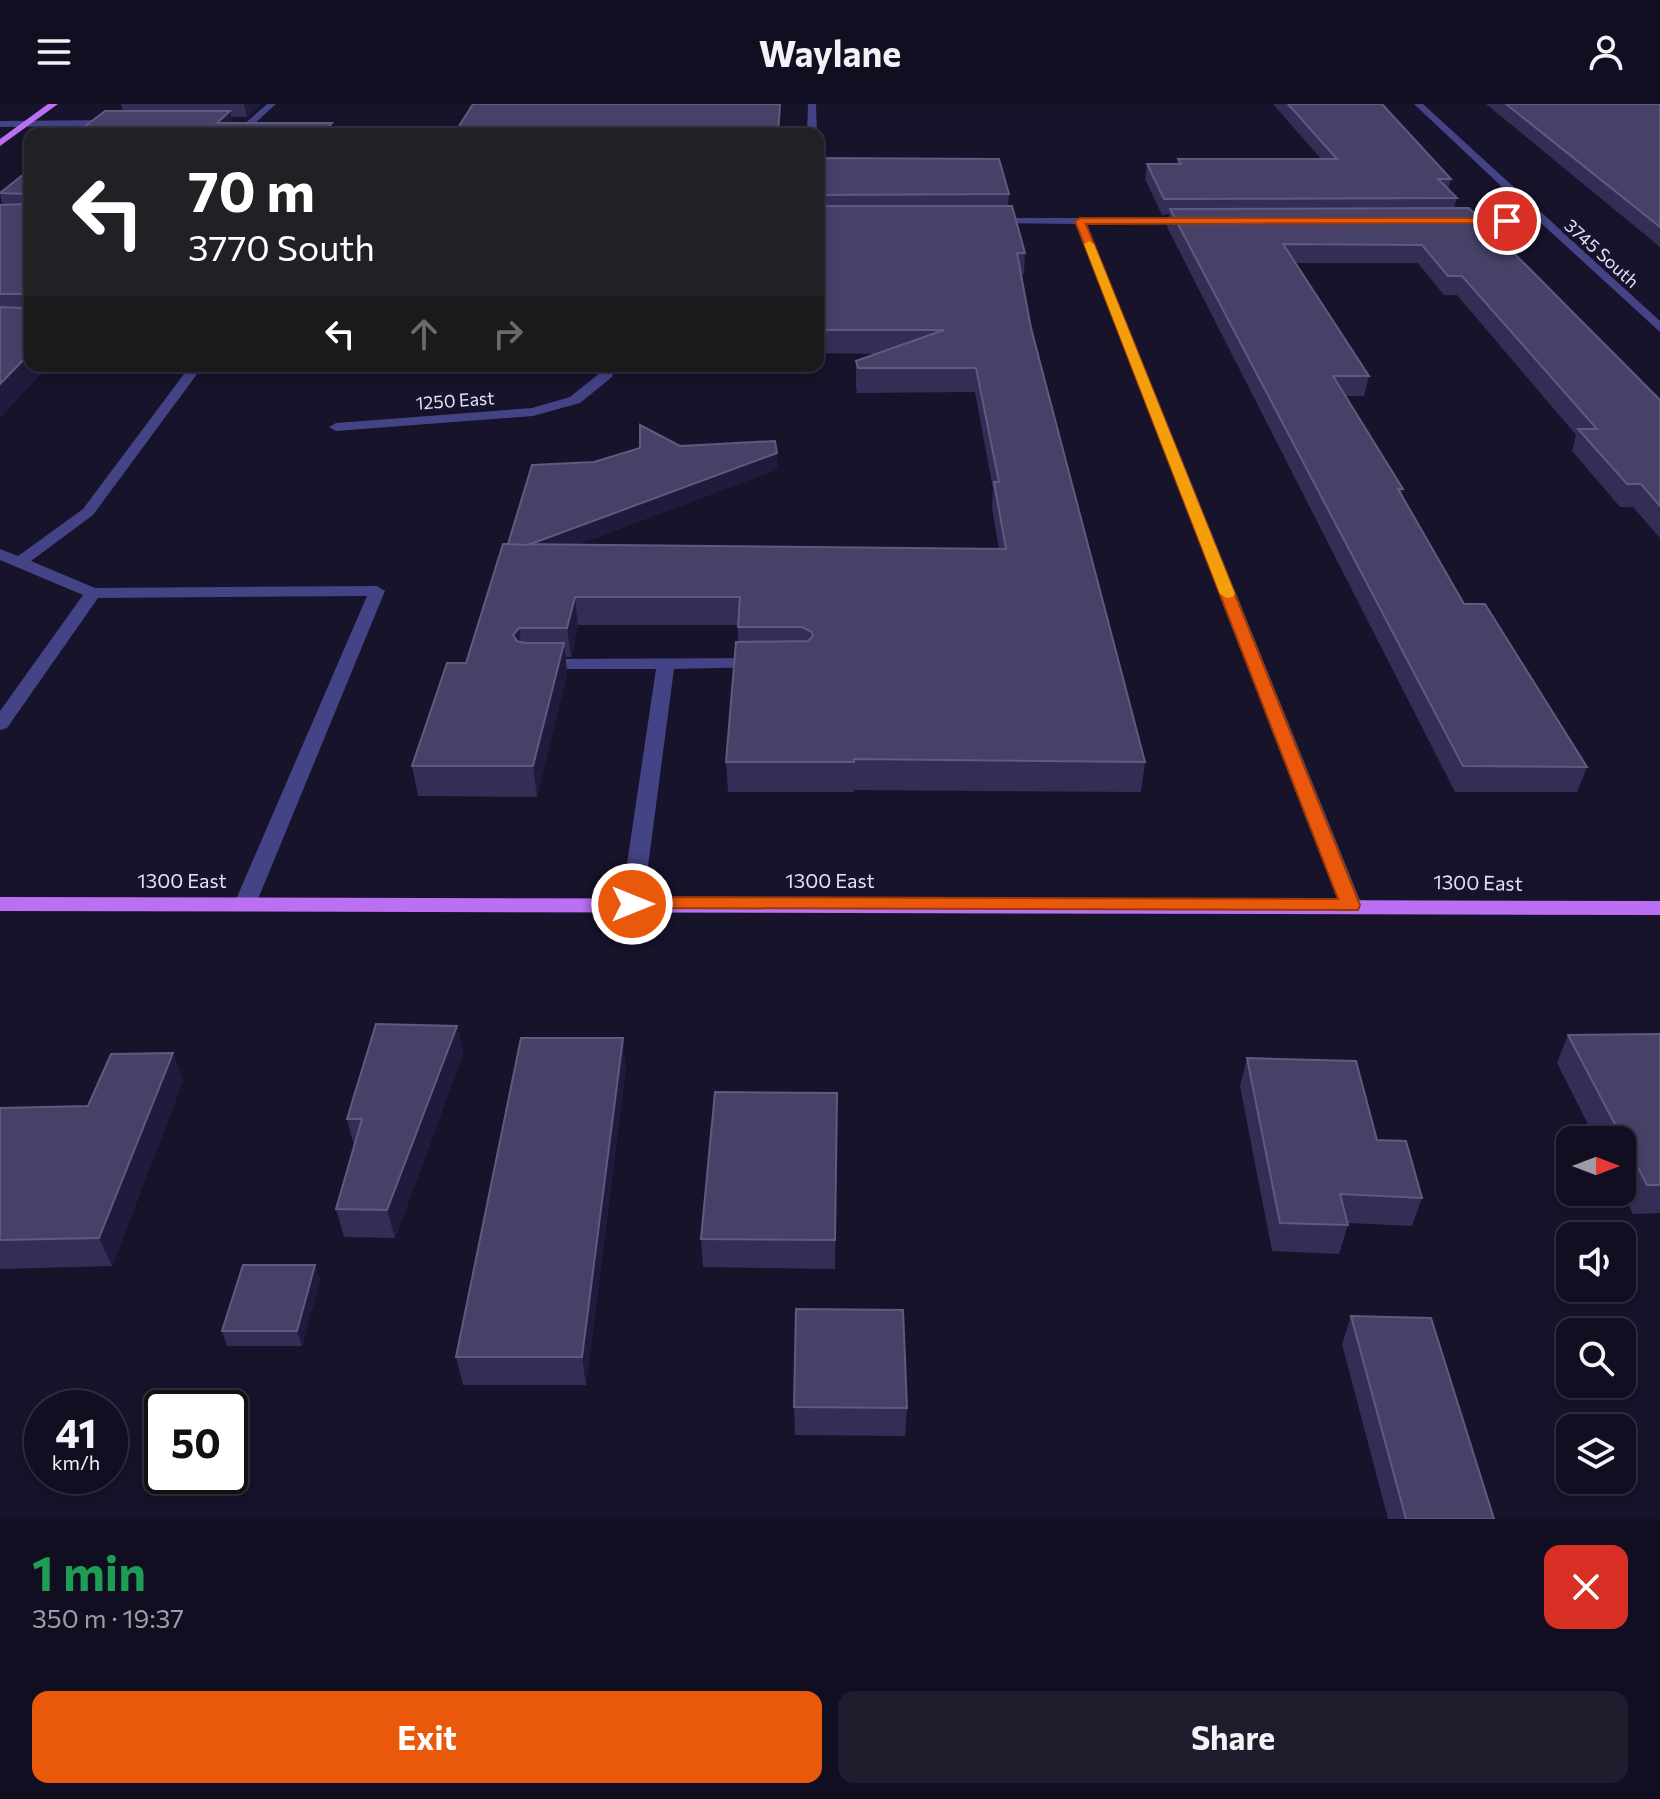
<!DOCTYPE html>
<html lang="en">
<head>
<meta charset="utf-8">
<style>
  :root { --surface:#100e20; --page:#1e1c2d; --text:#f1f3f6; --muted:#9c9ca5; --line:#302e3e; --accent:#ea580c }
  body { margin:0; font-family:Commissioner,sans-serif; background:var(--page); color:var(--text); height:100vh; display:flex; flex-direction:column; font-size:30px; white-space:nowrap }
  * { box-sizing:border-box; margin:0 }
  p { font-size:26px; color:var(--muted) }
  .icon { flex:none; width:44px; height:44px; fill:none; stroke:currentColor; stroke-width:2; stroke-linecap:round; stroke-linejoin:round }
  .map { position:relative; height:1415px; overflow:hidden }
  .side { display:flex; flex-direction:column; background:var(--surface); flex:1 }
  .side>* { flex:none }
  .hud { position:absolute; left:24px; top:24px; width:800px; height:244px; border-radius:16px; box-shadow:0 4px 12px #0003,0 0 0 2px var(--line); background:#202124; color:#fff; overflow:hidden }
  .needle { width:52px; rotate:90deg }
  .fabs { position:absolute; left:1556px; top:1022px; display:grid; gap:16px }
  .fabs a { display:grid; place-items:center; width:80px; height:80px; border-radius:16px; background:var(--surface); box-shadow:0 4px 12px #0003,0 0 0 2px var(--line); font-size:40px }
  .speed { position:absolute; left:24px; top:1286px; display:flex; gap:16px; font-size:40px; font-weight:700; text-align:center }
  .speed>* { display:grid; place-content:center; width:104px; height:104px; border-radius:50%; background:var(--surface); box-shadow:0 4px 12px #0003,0 0 0 2px var(--line); line-height:1 }
  .speed small { font-size:20px; font-weight:400 }
  .speed .limit { border:4px solid #111; border-radius:12px; background:#fff; color:#111 }
  .pin { position:absolute; display:grid; place-items:center; width:68px; height:68px; color:#fff; margin:-34px; border:4px solid #fff; border-radius:50%; box-shadow:0 2px 8px #0007 }
  .me { position:absolute; width:88px; margin:-44px; rotate:90deg; stroke-linejoin:round; filter:drop-shadow(0 0 6px #0008) }
  .turn { display:flex; align-items:center; gap:28px; height:168px; padding:0 32px; font-size:36px }
  .turn .icon { width:104px; height:104px; stroke-width:2.5 }
  .turn b { display:block; font-size:56px; line-height:68px }
  .lanes { display:flex; align-items:center; height:76px; padding:0 32px; background:#0003; justify-content:center; gap:40px; direction:ltr }
  .lanes .off { opacity:.35 }
  .round { display:grid; place-items:center; flex:none; width:84px; height:84px; border-radius:16px; background:var(--page) }
  .head { display:flex; align-items:center; justify-content:space-between; height:136px; padding:0 32px }
  h1 { font-size:48px; font-weight:700; line-height:60px; color:#1e9e55 }
  .button { display:flex; gap:16px; margin-top:auto; padding:16px 32px }
  .button a { flex:1; height:92px; border-radius:16px; background:var(--accent); color:#fff; font-size:32px; font-weight:700; line-height:92px; text-align:center }
  .button a+a { background:var(--page); color:var(--text) }
  header { display:flex; justify-content:space-between; align-items:center; height:104px; padding:0 32px; background:var(--surface); font-size:36px; font-weight:700 }
  .map>svg:first-child { display:block }
  .lines { fill:none; stroke-linecap:round; stroke-linejoin:round }
  .minor { fill:#434385; fill-rule:evenodd }
  .major { fill:#bb70f3; fill-rule:evenodd }
  .wall { fill:#342e56 }
  .shaded-wall { fill:#201b3d }
  .building { fill:#474167; stroke:#5f5a7f; stroke-width:2 }
  .route { fill:#ea580c; stroke:#983908; stroke-width:2 }
  .slow { fill:#f59e0b }
  .labels { text-anchor:middle; dominant-baseline:central; stroke-width:8; stroke-linejoin:round; paint-order:stroke }
  .far-street-label { font-size:18px; fill:#e1dffc; stroke:#16132a }
  .street-label { font-size:20px; fill:#e1dffc; stroke:#16132a }
</style>
</head>
<body>
<header><svg class="icon" aria-label="menu" viewBox="0 0 24 24"><path d="M4 6h16M4 12h16M4 18h16"/></svg>Waylane<svg class="icon" aria-label="person" viewBox="0 0 24 24"><circle cx="12" cy="8" r="4"/><path d="M4 21q1-7 8-7t8 7"/></svg></header>
<div class="map">
<svg width="1660" height="1415" viewBox="0 0 1660 1415">
  <rect width="100%" height="100%" fill="#16132a"/>
  <g class="lines">
    <g class="minor">
      <polygon points="267,0 276,0 243,30 233,30"/>
      <polygon points="808,0 816,0 817,30 807,30"/>
      <polygon points="1414,0 1423,0 1660,217 1660,228 1541,119 1450,119 1450,115 1454,114 1534,113"/>
      <polygon points="0,17 117,16 122,19 117,22 0,23"/>
      <polygon points="990,114 1194,114 1199,117 1194,120 1087,120 1362,801 1359,806 1343,806 1340,801 1076,120 986,119 985,117"/>
      <polygon points="190,262 203,262 93,411 31,457 95,484 377,482 385,487 256,800 253,805 237,805 234,800 367,492 98,494 7,624 0,626 0,607 83,491 0,456 0,445 18,452 83,405"/>
      <polygon points="603,262 615,262 612,273 580,299 533,312 336,327 329,323 336,319 532,304 570,293 601,268"/>
      <polygon points="762,554 771,559 768,563 674,565 643,800 640,805 624,805 621,800 656,565 542,565 533,560 542,555"/>
    </g>
    <g class="major">
      <polygon points="48,0 58,0 0,42 0,35"/>
      <polygon points="0,793 1660,797 1660,811 0,807"/>
    </g>
  </g>
  <g class="wall">
    <polygon points="121,0 261,0 247,13 231,13 233,19 334,30 123,7"/>
    <polygon points="1273,0 1382,0 1451,75 1448,86 1457,94 1454,104 1660,296 1660,434 1633,403 1620,403 1572,347 1576,331 1457,191 1444,191 1418,159 1295,159 1369,272 1364,292 1346,292 1403,385 1401,392 1464,500 1587,663 1577,688 1455,688 1167,123 1169,110 1162,111 1145,75 1147,60 1177,60 1178,55 1321,55"/>
    <polygon points="1486,0 1660,0 1660,143"/>
    <polygon points="818,54 1009,90 1008,102 1025,149 1024,170 1021,170 1031,224 1145,658 1141,688 854,686 854,688 728,688 726,658 738,538 738,521 578,521 571,553 565,553 567,568 537,693 418,692 412,662 466,559 508,440 594,358 680,342 778,365 576,441 999,445 992,404 993,385 975,288 857,289 856,281 856,257 878,250 818,249"/>
    <polygon points="30,65 30,262 48,262 0,313 0,101 2,101 0,89"/>
    <polygon points="457,922 463,950 395,1134 344,1133 336,1105 354,1042 347,1015"/>
    <polygon points="1660,930 1660,1109 1633,1110 1622,1087 1622,1036 1596,1036 1557,959 1568,931"/>
    <polygon points="173,949 183,977 112,1162 0,1165 0,1004 88,1002"/>
    <polygon points="1247,954 1377,1036 1422,1094 1412,1122 1348,1119 1348,1121 1339,1150 1272,1147 1240,982"/>
    <polygon points="626,962 586,1281 463,1281 456,1253"/>
    <polygon points="837,989 835,1165 703,1163 701,1135"/>
    <polygon points="320,1175 302,1242 227,1242 222,1227"/>
    <polygon points="1351,1212 1494,1415 1388,1415 1342,1240"/>
    <polygon points="794,1303 907,1304 905,1332 795,1331"/>
  </g>
  <g class="shaded-wall">
    <polygon points="244,0 261,0 247,13"/>
    <polygon points="780,0 781,0 779,30 778,30"/>
    <polygon points="230,7 234,25 217,19"/>
    <polygon points="332,19 334,30 322,30"/>
    <polygon points="30,249 30,262 48,262 0,313 0,280"/>
    <polygon points="777,349 778,365 507,467 505,449"/>
    <polygon points="575,493 578,521 571,553 567,524"/>
    <polygon points="519,524 523,553 513,531"/>
    <polygon points="564,539 567,568 537,693 533,662"/>
    <polygon points="457,922 463,950 395,1134 387,1106"/>
    <polygon points="623,934 626,962 586,1281 582,1253"/>
    <polygon points="173,949 183,977 112,1162 99,1134"/>
    <polygon points="315,1161 320,1175 302,1242 297,1227"/>
  </g>
  <g class="building">
    <polygon points="473,0 780,0 778,30 454,30"/>
    <polygon points="1288,0 1382,0 1451,75 1438,75 1457,94 1164,95 1147,60 1181,60 1178,55 1337,55"/>
    <polygon points="1506,0 1660,0 1660,123"/>
    <polygon points="105,7 230,7 217,19 332,19 322,30 75,30"/>
    <polygon points="818,54 999,55 1009,90 818,91"/>
    <polygon points="30,65 30,249 0,280 0,203 23,204 26,193 23,190 0,190 0,101 26,100 24,90 0,89"/>
    <polygon points="818,102 1012,102 1025,149 1017,149 1031,224 1145,658 854,655 854,658 726,658 736,538 808,537 813,532 812,528 802,523 738,523 740,493 575,493 567,524 519,524 513,531 517,537 525,539 564,539 533,662 412,662 447,559 466,559 503,440 1006,445 994,378 999,378 976,264 858,264 856,257 944,226 818,226"/>
    <polygon points="1469,104 1660,296 1660,402 1641,380 1627,380 1578,325 1597,325 1462,172 1448,172 1422,141 1283,140 1369,272 1333,272 1403,385 1398,385 1464,500 1485,500 1587,663 1463,662 1170,105"/>
    <polygon points="640,321 680,342 775,337 777,349 528,441 508,440 532,361 594,358 640,344"/>
    <polygon points="376,920 457,922 387,1106 336,1105 362,1015 347,1015"/>
    <polygon points="1660,930 1660,1081 1647,1081 1568,931"/>
    <polygon points="521,934 623,934 582,1253 456,1253"/>
    <polygon points="173,949 99,1134 0,1136 0,1004 88,1002 111,950"/>
    <polygon points="1247,954 1356,957 1377,1036 1406,1037 1422,1094 1340,1090 1348,1121 1280,1119"/>
    <polygon points="715,988 837,989 835,1136 701,1135"/>
    <polygon points="243,1161 315,1161 297,1227 222,1227"/>
    <polygon points="796,1205 903,1206 907,1304 794,1303"/>
    <polygon points="1351,1212 1431,1214 1494,1415 1406,1415"/>
  </g>
  <polygon class="route" points="1080,114 1507,114 1512,117 1507,119 1086,120 1360,801 1358,806 625,804 622,800 632,793 1338,795 1075,117"/>
  <polygon class="slow" points="1089,137 1094,140 1235,490 1233,493 1227,494 1220,490 1084,140"/>
  <g class="labels">
    <g class="far-street-label">
      <text transform="translate(1602 149) rotate(42)">3745 South</text>
      <text transform="translate(455 296) rotate(-4)">1250 East</text>
    </g>
    <g class="street-label">
      <text x="182" y="776">1300 East</text>
      <text x="830" y="776">1300 East</text>
      <text transform="translate(1478 778) rotate(1)">1300 East</text>
    </g>
  </g>
</svg>
<div class="fabs">
<a><svg class="needle" viewBox="-14 -14 28 28"><path d="M0-13l5 13h-10z" fill="#e53935"/><path d="M0 13l5-13h-10z" fill="#9c9ca5"/></svg></a>
<a><svg class="icon" aria-label="sound" viewBox="0 0 24 24"><path d="M4 9h4l5-4v14l-5-4H4zM17 9q2 3 0 6"/></svg></a>
<a><svg class="icon" aria-label="search" viewBox="0 0 24 24"><circle cx="10" cy="10" r="6"/><path d="M15 15l6 6"/></svg></a>
<a><svg class="icon" aria-label="layers" viewBox="0 0 24 24"><path d="M12 4l9 5-9 5-9-5zM3 14l9 5 9-5"/></svg></a>
</div>
<div class="speed"><div>41<small>km/h</small></div><div class="limit">50</div></div>
<div class="pin" style="left:1507px;top:117px;background:#d93025"><svg class="icon" aria-label="arrive" viewBox="0 0 24 24"><path d="M6 21V4h12l-3 4 3 4H6"/></svg></div>
<svg class="me" style="left:632px;top:800px" viewBox="-20 -20 40 40"><circle r="17" fill="#ea580c" stroke="#fff" stroke-width="3"/><path d="M0-11L8 9 0 5-8 9z" fill="#fff"/></svg>
<div class="hud">
<div class="turn"><svg class="icon" aria-label="left" viewBox="0 0 24 24"><path d="M17 20v-9H6M10 6l-5 5 5 5"/></svg><div><b>70 m</b>3770 South</div></div>
<div class="lanes"><svg class="icon" aria-label="left" viewBox="0 0 24 24"><path d="M17 20v-9H6M10 6l-5 5 5 5"/></svg><svg class="icon off" aria-label="ahead" viewBox="0 0 24 24"><path d="M12 20V5M6 11l6-6 6 6"/></svg><svg class="icon off" aria-label="right" viewBox="0 0 24 24"><path d="M7 20v-9h11M14 6l5 5-5 5"/></svg></div>
</div>
</div>
<section class="side">
<div class="head"><div><h1>1 min</h1><p>350 m · 19:37</p></div><a class="round" style="background:#d93025;color:#fff"><svg class="icon" aria-label="close" viewBox="0 0 24 24"><path d="M6 6l12 12M18 6L6 18"/></svg></a></div>
<div class="button"><a>Exit</a><a>Share</a></div>
</section>
</body>
</html>
